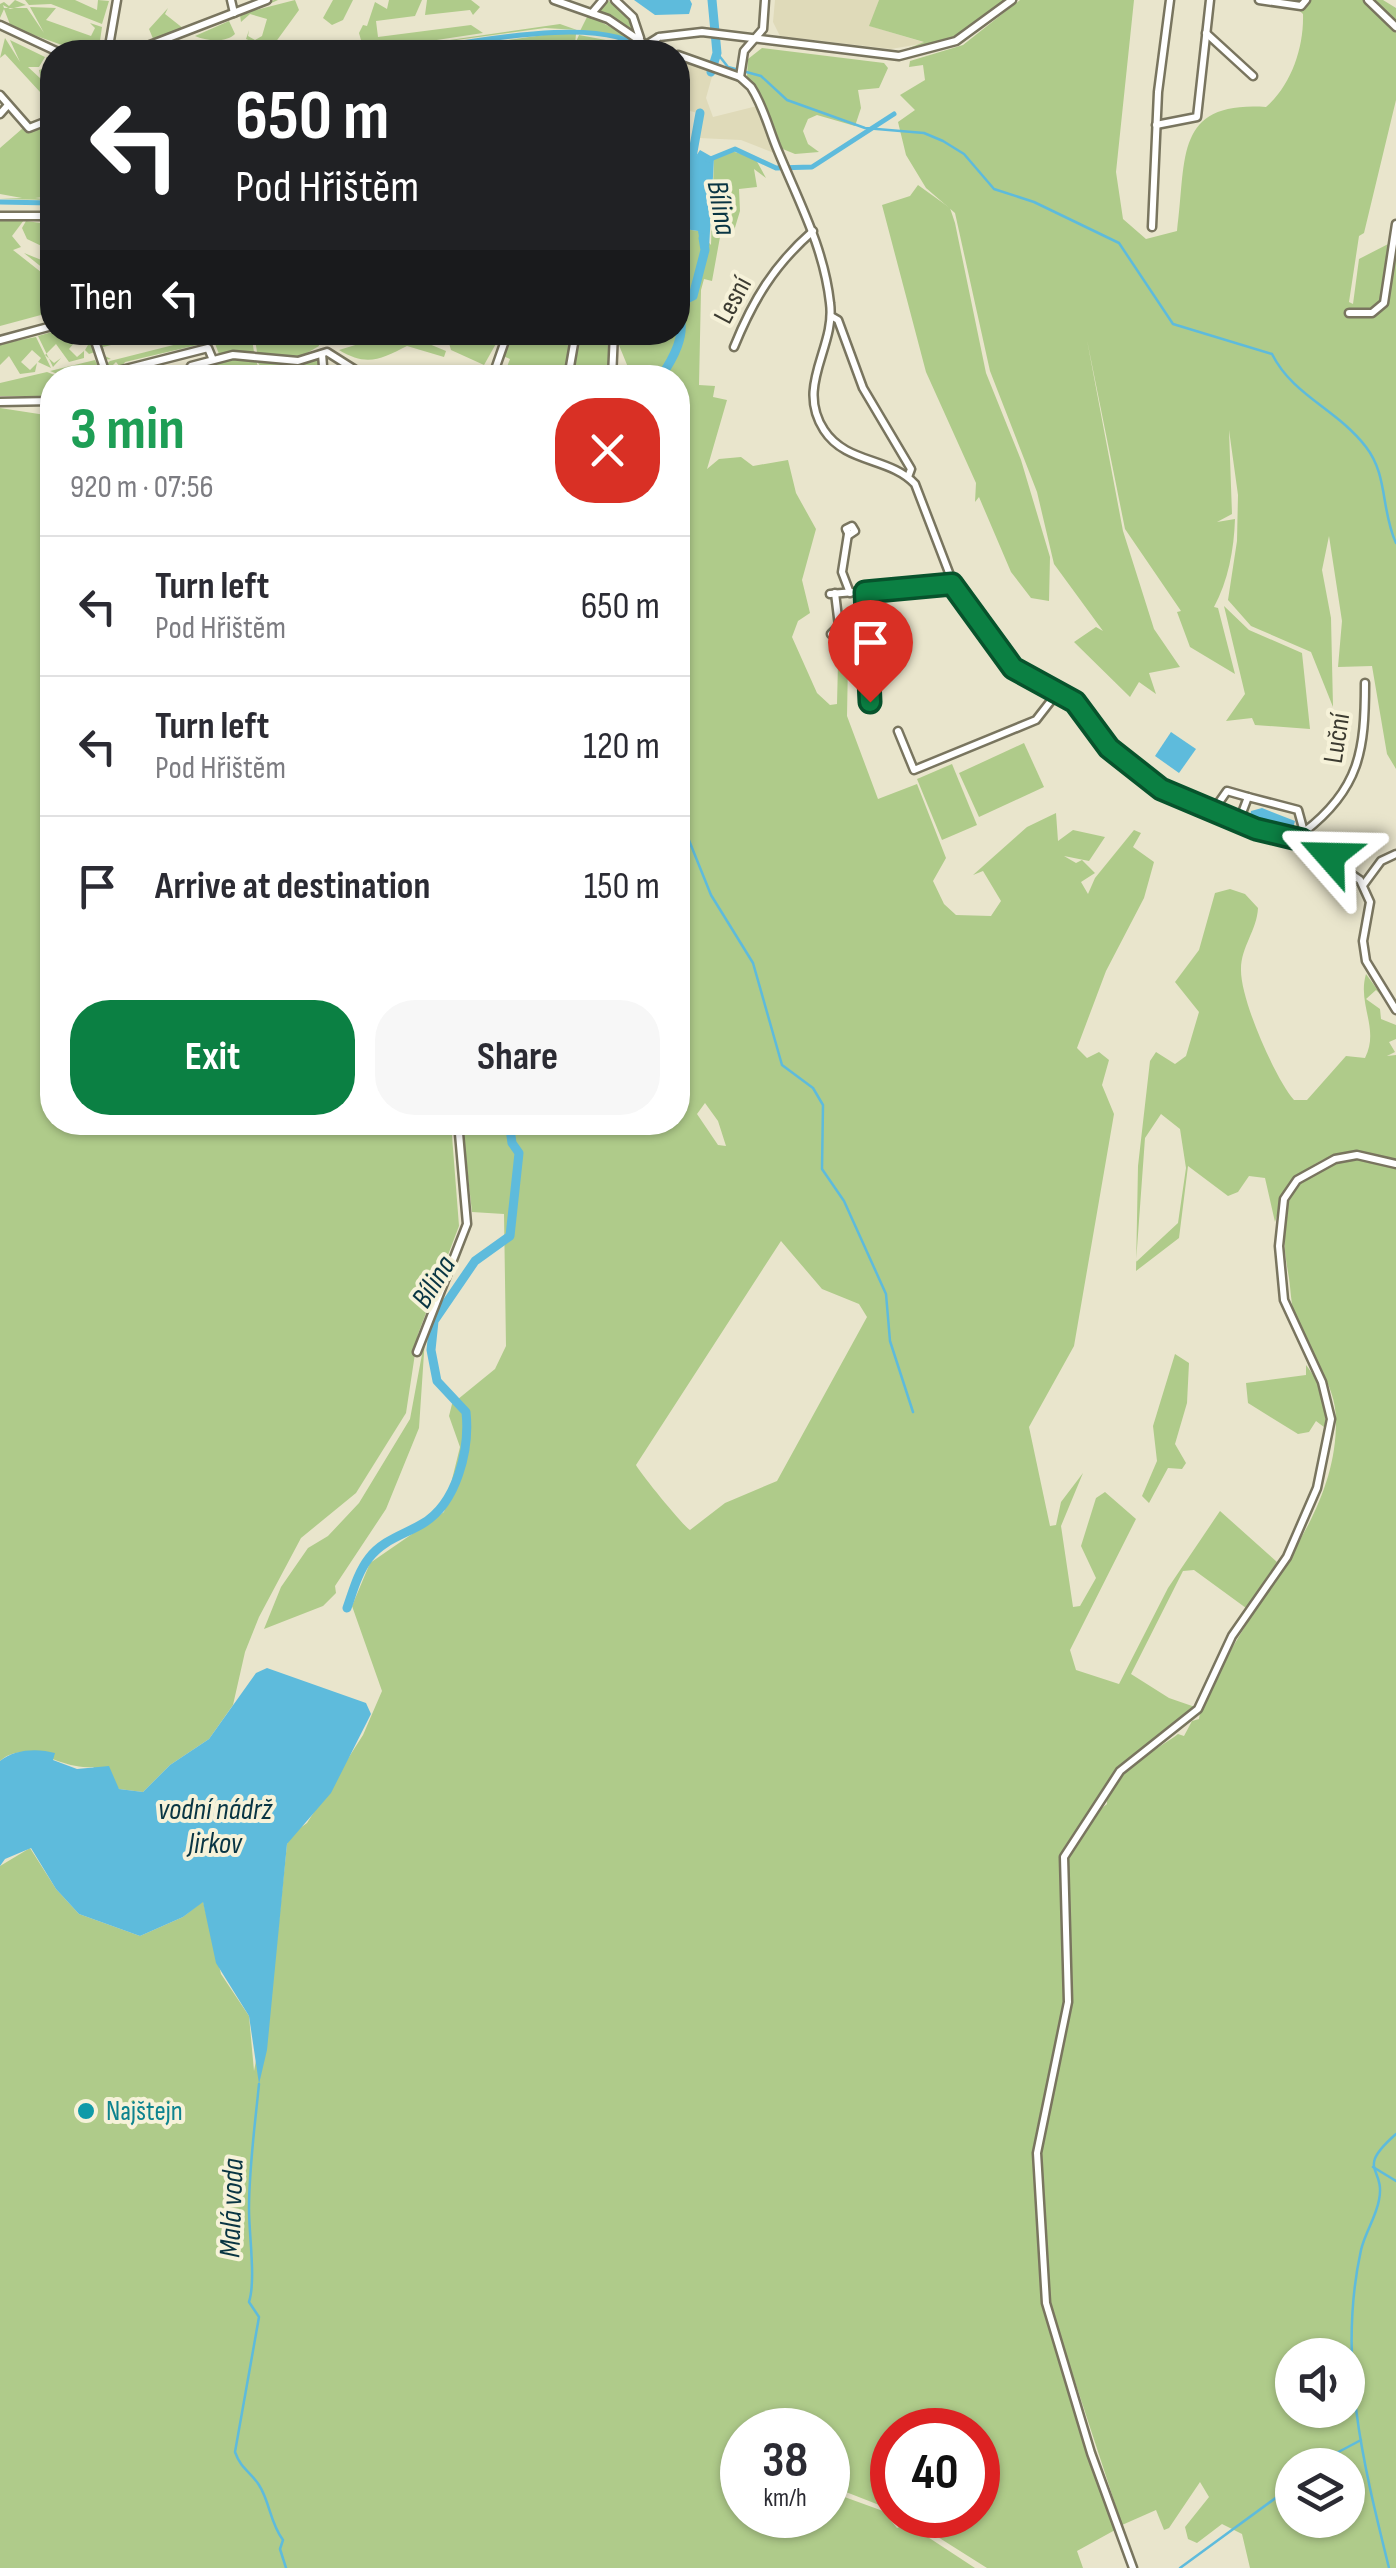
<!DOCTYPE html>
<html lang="en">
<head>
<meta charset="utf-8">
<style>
  :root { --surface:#fff; --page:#f7f7f7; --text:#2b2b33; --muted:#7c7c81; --line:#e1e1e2; --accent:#0b8043 }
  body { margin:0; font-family:"Sofia Sans Condensed",sans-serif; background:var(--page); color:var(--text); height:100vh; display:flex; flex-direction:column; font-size:38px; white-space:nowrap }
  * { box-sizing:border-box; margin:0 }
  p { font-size:32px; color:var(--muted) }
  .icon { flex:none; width:55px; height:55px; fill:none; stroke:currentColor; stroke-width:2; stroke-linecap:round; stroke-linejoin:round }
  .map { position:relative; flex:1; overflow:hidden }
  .drawer { position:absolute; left:40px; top:365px; width:650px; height:770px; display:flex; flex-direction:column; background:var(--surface); border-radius:40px; box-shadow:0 2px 8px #0004 }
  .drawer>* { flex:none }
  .guide { position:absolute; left:40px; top:40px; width:650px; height:305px; border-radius:40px; box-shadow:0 2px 8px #0004; background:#202124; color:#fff; overflow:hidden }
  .fabs { position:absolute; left:1275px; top:2338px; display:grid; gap:20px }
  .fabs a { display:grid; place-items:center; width:90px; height:90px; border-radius:50%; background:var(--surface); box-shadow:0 2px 8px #0004; font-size:50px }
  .speed { position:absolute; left:720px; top:2408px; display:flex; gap:20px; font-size:50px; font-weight:700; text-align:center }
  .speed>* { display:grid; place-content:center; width:130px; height:130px; border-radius:50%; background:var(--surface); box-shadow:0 2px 8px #0004; line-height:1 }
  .speed small { font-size:25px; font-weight:400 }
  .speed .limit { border:15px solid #d22; background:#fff; color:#111 }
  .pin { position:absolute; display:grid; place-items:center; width:85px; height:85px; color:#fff; margin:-102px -42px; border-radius:50% 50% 50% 0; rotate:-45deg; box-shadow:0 0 10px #0007 }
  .pin .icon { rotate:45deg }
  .me { position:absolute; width:110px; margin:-55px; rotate:295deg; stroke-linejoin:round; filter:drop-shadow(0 0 8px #0008) }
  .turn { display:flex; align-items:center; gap:35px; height:210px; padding:0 30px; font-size:45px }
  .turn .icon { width:130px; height:130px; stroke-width:2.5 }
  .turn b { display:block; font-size:70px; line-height:85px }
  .then { display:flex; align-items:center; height:95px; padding:0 30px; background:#0003; gap:20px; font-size:38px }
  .round { display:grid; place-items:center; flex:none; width:105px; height:105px; border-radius:40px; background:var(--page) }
  .head { display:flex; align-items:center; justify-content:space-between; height:170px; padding:0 30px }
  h1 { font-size:60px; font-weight:700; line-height:75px; color:#1e9e55 }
  .primary-button { display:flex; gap:20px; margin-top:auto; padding:20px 30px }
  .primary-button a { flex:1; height:115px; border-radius:40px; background:var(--accent); color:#fff; font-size:40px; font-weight:700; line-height:115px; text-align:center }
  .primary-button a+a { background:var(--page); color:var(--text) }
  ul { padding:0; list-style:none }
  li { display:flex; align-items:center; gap:30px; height:140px; padding:0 30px; border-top:2px solid var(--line) }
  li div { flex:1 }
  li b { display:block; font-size:38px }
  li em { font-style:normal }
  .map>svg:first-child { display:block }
  .built { fill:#dfdab9 }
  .green { fill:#afcb8a; fill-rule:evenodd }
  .water { fill:#5ebbdc }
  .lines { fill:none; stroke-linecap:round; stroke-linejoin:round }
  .stream { stroke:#5ebbdc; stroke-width:2.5 }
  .canal { stroke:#5ebbdc; stroke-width:5 }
  .river { stroke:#5ebbdc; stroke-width:9 }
  .minor-casing { stroke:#79755f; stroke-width:11 }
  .minor { stroke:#fff; stroke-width:6 }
  .minor-bridge-casing { stroke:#79755f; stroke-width:11; stroke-linecap:butt }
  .minor-bridge { stroke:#fff; stroke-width:6 }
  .route-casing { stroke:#07532c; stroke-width:25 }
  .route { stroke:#0b8043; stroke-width:18 }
  .culture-dot { fill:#0f9aa8; stroke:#f6f2d9; stroke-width:4 }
  .labels { text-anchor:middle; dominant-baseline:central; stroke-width:8; stroke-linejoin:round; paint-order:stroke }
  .street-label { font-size:28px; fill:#3c3b31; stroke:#f6f2d9 }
  .culture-label { font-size:28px; fill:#0d838f; stroke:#f6f2d9; text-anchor:start }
  .water-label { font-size:30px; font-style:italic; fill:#093543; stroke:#f6f2d9 }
</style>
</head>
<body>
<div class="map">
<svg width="1396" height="2568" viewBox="0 0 1396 2568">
  <rect width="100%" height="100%" fill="#e9e5cc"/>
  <g class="built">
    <polygon points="775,0 879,0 870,26 926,43 891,49 780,36 773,22"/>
    <polygon points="678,57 713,73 706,98 713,117 757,106 774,153 741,140 699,138 702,114 678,108"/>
  </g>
  <g class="green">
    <polygon points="15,0 26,5 10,9 3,5 4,8 27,8 44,33 30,7 56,8 46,20 91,36 95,28 90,23 102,27 99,48 79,51 11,27 4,9 0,18 0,4 4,2 9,6"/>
    <polygon points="25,0 75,0 97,10 98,0 109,1 102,24 51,4 29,5"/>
    <polygon points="274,0 278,0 256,10 295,0 299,10 275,43 259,45 246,39 249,30 248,36 255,40 262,36 267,19 250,14 241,22 240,15"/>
    <polygon points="333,0 353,0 343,20 332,25 323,18"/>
    <polygon points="389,0 422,0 415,16 376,21 378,37 471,25 483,33 364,51 359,33 363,25 367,26 375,2 387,9"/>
    <polygon points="427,0 471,0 480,7 473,15 470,10 425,15"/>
    <polygon points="607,0 630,16 636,32 598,11"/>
    <polygon points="879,0 1004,0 952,38 904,50 924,42 869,26"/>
    <path d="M1020 0H1134L1116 172 1123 219 1146 239 1177 231C1187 159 1173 101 1266 107 1291 85 1304 48 1303 14L1288 0H1383L1396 8V100L1364 233 1359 236 1349 302 1353 304 1359 259 1396 240V769L1387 754 1372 666 1338 667 1342 621 1329 536 1322 570 1331 618 1333 707 1311 652 1251 626 1228 600 1237 541 1238 495 1229 430 1232 514 1217 522 1235 519C1234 550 1228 581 1214 607L1218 608 1235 674 1190 647 1177 612 1181 611 1125 529 1087 340 1123 531 1154 629 1180 667 1149 673 1156 694 1139 682 1130 697 1074 642 1096 627 1103 631 1054 564 1037 492 990 371 955 213 926 188 906 155 898 122 915 110 900 95 925 80 923 65 909 67 910 61 963 45Z"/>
    <polygon points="168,8 165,14 184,29 154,41 149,29"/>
    <polygon points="588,15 638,42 580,31"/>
    <path d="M229 21 235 34C226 43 206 41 195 36Z"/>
    <polygon points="560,24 577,30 545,28 367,52"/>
    <polygon points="558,33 576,34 575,44 579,35 633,45 624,52 569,52 563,47 541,52 423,52"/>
    <polygon points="5,38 20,62 10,40 45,57 39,67 28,67 41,79 39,70 49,67 46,57 52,60 52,81 43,80 52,93 52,105 5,54 0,58"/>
    <polygon points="762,48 884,63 888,68 879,88 858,90 861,108 855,126 817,115 808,119 803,131 808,144 819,152 795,154 778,147 747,77 748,59"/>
    <polygon points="44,127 49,137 52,135 52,196 35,198 52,200 0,199 22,198 0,194 0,148 23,128"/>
    <path d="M728 150 755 158 766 178 754 169 757 187 739 189 740 211 733 234 720 237 712 281 704 279 701 290 699 385 715 386 713 397 727 400 707 469 719 459 741 457 753 466 788 460 796 493 816 529 802 580 810 613 798 621 792 637 817 693 830 705 837 704 838 663 848 662 847 716 878 799 917 784 946 858 933 881 944 904 956 915 991 916 1001 901 983 871 973 875 1027 827 1056 813 1058 841 1073 830 1105 837 1089 861 1064 856 1076 863 1082 860 1095 873 1081 882 1088 894 1095 878 1134 830 1141 833 1133 847 1154 862 1144 898 1106 971 1077 1048 1087 1058 1099 1052 1109 1060 1102 1085 1114 1114 1074 1346 1029 1427 1050 1526 1056 1525 1061 1502 1083 1473 1061 1526 1073 1607 1080 1606 1096 1578 1081 1546 1096 1498 1105 1492 1136 1519 1070 1650 1076 1670 1119 1684 1168 1588 1220 1511 1277 1562 1246 1608 1194 1570 1183 1571 1131 1674 1169 1698 1195 1707 1111 1778 1065 1846 1059 1865 1067 1983 1034 2153 1039 2256 1048 2321 1115 2530 1077 2551 1083 2568H987L903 2515H978V2430H892V2510L828 2485V2430H779L773 2423 774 2430H742V2515H828V2491L883 2511 897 2528 908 2524 975 2568H0V1866L30 1848 56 1889 79 1914 140 1936 183 1917 203 1901 221 1974 249 2016 254 2071 274 1968 287 1844 293 1833 307 1823 363 1735 382 1691 352 1606 370 1563 444 1512 460 1447 449 1416 452 1404 495 1369 506 1346 504 1214 472 1212 462 1123 678 1122V378L632 377 614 333 678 332V285L687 254 678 239V228L698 231 711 245 714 158ZM705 1103 718 1121 726 1146 718 1145 697 1114ZM781 1241 822 1289 859 1304 867 1317 777 1481 725 1503 690 1530C684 1527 640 1473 636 1465Z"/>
    <polygon points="918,185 950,208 955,223 986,373 1021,460 1050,557 1049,601 1031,598 1011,572 979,497 975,502 976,483 926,372 882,205 910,196"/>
    <polygon points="0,218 24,220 12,236 21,247 13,250 46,276 52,275 46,282 48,290 52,289 52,312 0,326"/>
    <polygon points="52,218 52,272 49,273 24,253 44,261 52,251 27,239 22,228 26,221 41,223"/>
    <polygon points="52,332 91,333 95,352 89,354 85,350 88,345 79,337 69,349 77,357 84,351 84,358 69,362 56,344 45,355 54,363 61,358 53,367 38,336"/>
    <polygon points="95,333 160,333 103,347 105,356 111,359 104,360"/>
    <polygon points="221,333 251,333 254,352 219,354 214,341 125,362 121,368 116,362 108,370 104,366 110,361"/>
    <path d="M254 333H317L319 346C297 360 285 361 257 352Z"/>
    <polygon points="446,333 468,333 470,337 502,333 484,365 451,350"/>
    <polygon points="513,333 574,333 565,377 503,377 510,359 503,356"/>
    <polygon points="579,333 611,333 609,377 570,378"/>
    <path d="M410 336 446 351 444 357 407 346C381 359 367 367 339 350L378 338Z"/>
    <polygon points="36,337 51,368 38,362 41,358 32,350 21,362 30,370 37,363 35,372 20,374 9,356 0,365 0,344"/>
    <path d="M229 357C261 359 289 366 319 357L322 377H268L256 360 261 377 191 378 196 370Z"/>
    <polygon points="95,360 103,376 65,377 50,371"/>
    <polygon points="47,372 60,377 52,378 52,396 0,396 0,383"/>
    <path d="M0 408 52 416V1122L451 1123 459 1226 418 1334 406 1413 356 1493 301 1538 259 1617 245 1652 233 1705 209 1739 170 1765 143 1792 119 1789 93 1767C60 1771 28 1737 0 1761Z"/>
    <polygon points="1224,606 1249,630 1302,653 1310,729 1255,725 1252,718 1226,721 1245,694"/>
    <polygon points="1024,743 1044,787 979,817 959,773"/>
    <polygon points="952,764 977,825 942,840 917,779"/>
    <path d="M1230 889 1245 894 1258 908C1257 930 1241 947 1241 969 1240 999 1275 1078 1294 1100H1307L1346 1056 1365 1058C1380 1029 1357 1004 1366 974L1382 996 1376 990 1366 999 1380 1009 1381 1019 1396 1025V1039L1389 1042 1395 1052 1387 1056 1396 1055V1161C1336 1138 1293 1164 1275 1222L1265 1178 1249 1176 1238 1192 1228 1196 1188 1166 1179 1238 1136 1271 1138 1166 1150 1061 1156 1052 1175 1064 1186 1056 1199 1012 1175 982 1199 950 1215 893ZM1161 1114 1180 1129 1186 1168 1178 1223 1136 1262 1145 1138Z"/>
    <path d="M1357 1158 1396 1167V2568H1250L1242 2534 1222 2524 1197 2543 1188 2539 1185 2527 1209 2497 1200 2482 1169 2528 1164 2530 1156 2510 1122 2525 1049 2302 1041 2183V2139L1072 2003 1067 1858 1094 1814 1107 1804C1103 1775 1158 1750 1178 1734L1184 1736 1192 1721 1199 1719C1200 1707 1210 1697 1214 1685 1251 1596 1337 1524 1336 1420 1336 1382 1309 1356 1297 1322 1291 1309 1291 1292 1289 1278 1277 1212 1282 1171 1357 1158ZM1292 2355H1348V2410H1292ZM1292 2465H1348V2520H1292Z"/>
    <polygon points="425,1338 419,1428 386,1509 335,1586 336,1593 323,1606 264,1629 281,1587 308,1548 328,1536 359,1503 410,1419"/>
    <polygon points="1175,1354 1189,1363 1187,1403 1175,1444 1186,1463 1182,1469 1168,1468 1149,1503 1142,1496 1157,1461 1153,1426"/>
    <polygon points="1306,1365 1319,1383 1328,1430 1316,1421 1309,1432 1298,1434 1248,1403 1246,1383 1306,1375"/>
  </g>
  <g class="water">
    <polygon points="634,0 690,0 692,4 689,14 655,15"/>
    <polygon points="678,148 689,149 689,167 695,150 696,156 700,150 714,158 709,249 701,248 698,231 678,228"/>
    <polygon points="1171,732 1196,749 1179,773 1155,756"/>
    <polygon points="1262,808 1295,821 1292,832 1249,822 1251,811"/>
    <path d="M267 1668 366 1703 371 1714 331 1793 287 1844 267 2050 259 2084 249 2016 216 1963 203 1902 183 1917 140 1936 79 1914 56 1889 31 1848 5 1859 0 1866V1761C14 1749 38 1748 55 1753L53 1760 77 1769 109 1766 119 1789 143 1792 170 1765 209 1739 256 1673Z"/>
  </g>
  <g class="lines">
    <g class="stream">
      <path d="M717 53 728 67 761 76 787 100 865 128 924 133 943 141 964 154 994 189 1034 202 1119 243 1173 324 1272 354C1293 396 1337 409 1366 447 1388 475 1381 511 1396 543"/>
      <polyline points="678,813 711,895 753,963 782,1065 813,1088 823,1105 822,1169 844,1201 886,1294 890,1341 913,1412"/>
      <path d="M259 2084C255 2125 249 2167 249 2209 249 2235 256 2280 249 2302L259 2317 235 2452C241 2469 250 2471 259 2485 270 2502 270 2523 283 2540L280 2549 286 2568"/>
      <polyline points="1373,2167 1396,2181"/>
      <polyline points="1314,2465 1361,2440"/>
      <polyline points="1180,2568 1292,2486"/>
      <path d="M1389 2568C1363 2463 1337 2359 1361 2250 1365 2233 1376 2217 1379 2200 1386 2166 1354 2171 1396 2134"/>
    </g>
    <g class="canal">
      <path d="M405 52C458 45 606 11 646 52"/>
      <polyline points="708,160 735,149 776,168 812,167 894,114"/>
      <polyline points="0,202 52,203"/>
    </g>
    <g class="river">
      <polyline points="711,72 717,53 712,0"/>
      <polyline points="689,174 700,113"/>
      <polyline points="678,303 693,296 705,250 703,238"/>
      <path d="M660 378C673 359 688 333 678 312"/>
      <path d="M347 1608C353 1591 358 1572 369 1558 383 1540 403 1535 422 1524 457 1504 470 1449 466 1412L437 1381 431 1350 434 1321 475 1261 510 1236 519 1153 512 1143 509 1122"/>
    </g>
    <g class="minor-casing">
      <g id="minor">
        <polyline points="231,0 234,13"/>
        <polyline points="554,0 608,19 652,49 669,52"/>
        <polyline points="615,0 633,17 640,38"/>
        <polyline points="1259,0 1301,6 1306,0"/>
        <polyline points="1368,0 1396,27"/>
        <polyline points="592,13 603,0"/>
        <polyline points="0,25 58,52"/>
        <polyline points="1206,33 1253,76"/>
        <polyline points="659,37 702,32 899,56 956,41 1012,0"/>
        <polyline points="108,52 117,0"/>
        <polyline points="132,52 267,0"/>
        <path d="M678 55 740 77 751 87C764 107 769 130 778 151 799 202 824 248 830 303 836 348 795 385 824 430 846 464 890 457 915 484L958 596 1022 676 1075 702 1109 748 1178 800 1302 840 1360 880 1370 902 1363 941 1366 961 1396 1010"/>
        <polyline points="740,77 744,51 763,29 765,0"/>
        <polyline points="0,95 29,128 52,119"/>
        <polyline points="0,114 8,105"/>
        <polyline points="1156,125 1197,117 1210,0"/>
        <polyline points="0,216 52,216"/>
        <polyline points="1152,227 1158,92 1170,0"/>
        <polyline points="1349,313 1372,313 1384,303 1396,224"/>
        <polyline points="831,316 838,320 863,388 911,469 908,477"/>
        <polyline points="92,332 106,374 208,348 213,360"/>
        <polyline points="0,340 52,326"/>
        <path d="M734 347C753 300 774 265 813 231"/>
        <polyline points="322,354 324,378"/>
        <polyline points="187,378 191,366 233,355 298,361 327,352 368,378"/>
        <polyline points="492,378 508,332"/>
        <polyline points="568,378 576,332"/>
        <polyline points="612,378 614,332"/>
        <polyline points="0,402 52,401"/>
        <polygon points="852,526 855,531 849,535 846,529"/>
        <polyline points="848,534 842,572 850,593"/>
        <polyline points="865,592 871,701"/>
        <polyline points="830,594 952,584"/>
        <polyline points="831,634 839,626 835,593"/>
        <polyline points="898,731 914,770 1036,720 1057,693"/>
        <polyline points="1213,811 1227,791 1248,797"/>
        <polyline points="1239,821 1248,797 1298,810 1304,832"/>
        <path d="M1302 840 1304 832C1360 789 1365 750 1365 683"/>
        <polyline points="1364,884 1381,861 1396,854"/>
        <polyline points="417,1352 467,1224 458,1122"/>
        <polyline points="1133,2568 1091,2453 1046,2303 1037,2153 1068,2002 1064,1857 1120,1771 1198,1709 1232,1636 1287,1557 1317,1488 1331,1419 1322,1382 1284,1300 1279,1246 1284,1199 1297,1180 1335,1159 1357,1155 1396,1164"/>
      </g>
    </g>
    <use href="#minor" class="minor"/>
    <g class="minor-bridge-casing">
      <polyline id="minor-bridge" points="635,52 659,37"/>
    </g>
    <use href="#minor-bridge" class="minor-bridge"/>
  </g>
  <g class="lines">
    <g class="route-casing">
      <polyline id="route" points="870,702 865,592 952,584 1013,668 1075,702 1109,748 1161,789 1256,829 1302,840 1330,856"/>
    </g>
    <use href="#route" class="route"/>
  </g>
  <circle class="culture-dot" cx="86" cy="2111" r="10"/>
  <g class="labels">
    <g class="street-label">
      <text transform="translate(733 300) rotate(-62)">Lesní</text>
      <text transform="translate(1337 738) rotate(-81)">Luční</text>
    </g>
    <g class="culture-label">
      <text x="106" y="2111">Najštejn</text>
    </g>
    <g class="water-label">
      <text transform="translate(721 208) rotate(80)">Bílina</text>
      <text transform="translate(434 1282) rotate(-58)">Bílina</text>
      <text x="215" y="1810">vodní nádrž<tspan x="215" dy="34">Jirkov</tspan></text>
      <text transform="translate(232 2208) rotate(-88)">Malá voda</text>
    </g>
  </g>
</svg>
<div class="fabs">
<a><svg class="icon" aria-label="sound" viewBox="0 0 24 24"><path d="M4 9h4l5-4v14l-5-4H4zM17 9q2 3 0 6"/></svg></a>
<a><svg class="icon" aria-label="layers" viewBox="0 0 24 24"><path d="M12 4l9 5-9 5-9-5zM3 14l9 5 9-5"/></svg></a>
</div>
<div class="speed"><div>38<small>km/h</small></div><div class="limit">40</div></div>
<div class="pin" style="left:870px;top:702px;background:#d93025"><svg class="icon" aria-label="arrive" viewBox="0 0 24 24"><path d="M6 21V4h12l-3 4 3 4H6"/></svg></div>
<svg class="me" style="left:1330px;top:856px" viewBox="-20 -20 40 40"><path d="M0-17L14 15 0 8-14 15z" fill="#0b8043" stroke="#fff" stroke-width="4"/></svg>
<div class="guide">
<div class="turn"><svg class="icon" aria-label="left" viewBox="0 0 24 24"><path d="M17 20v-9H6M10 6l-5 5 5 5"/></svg><div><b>650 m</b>Pod Hřištěm</div></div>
<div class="then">Then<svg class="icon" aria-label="left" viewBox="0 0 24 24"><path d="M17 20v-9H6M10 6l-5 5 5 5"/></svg></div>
</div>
<section class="drawer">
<div class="head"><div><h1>3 min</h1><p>920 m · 07:56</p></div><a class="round" style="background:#d93025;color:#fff"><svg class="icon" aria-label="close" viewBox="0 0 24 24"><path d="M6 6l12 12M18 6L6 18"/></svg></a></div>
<ul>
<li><svg class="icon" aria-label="left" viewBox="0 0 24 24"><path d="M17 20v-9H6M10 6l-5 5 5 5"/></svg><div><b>Turn left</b><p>Pod Hřištěm</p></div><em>650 m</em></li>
<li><svg class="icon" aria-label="left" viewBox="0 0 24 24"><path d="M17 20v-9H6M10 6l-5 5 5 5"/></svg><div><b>Turn left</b><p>Pod Hřištěm</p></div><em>120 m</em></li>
<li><svg class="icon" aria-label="arrive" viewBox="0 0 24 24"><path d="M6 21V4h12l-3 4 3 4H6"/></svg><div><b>Arrive at destination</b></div><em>150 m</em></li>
</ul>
<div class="primary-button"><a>Exit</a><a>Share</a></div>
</section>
</div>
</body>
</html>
